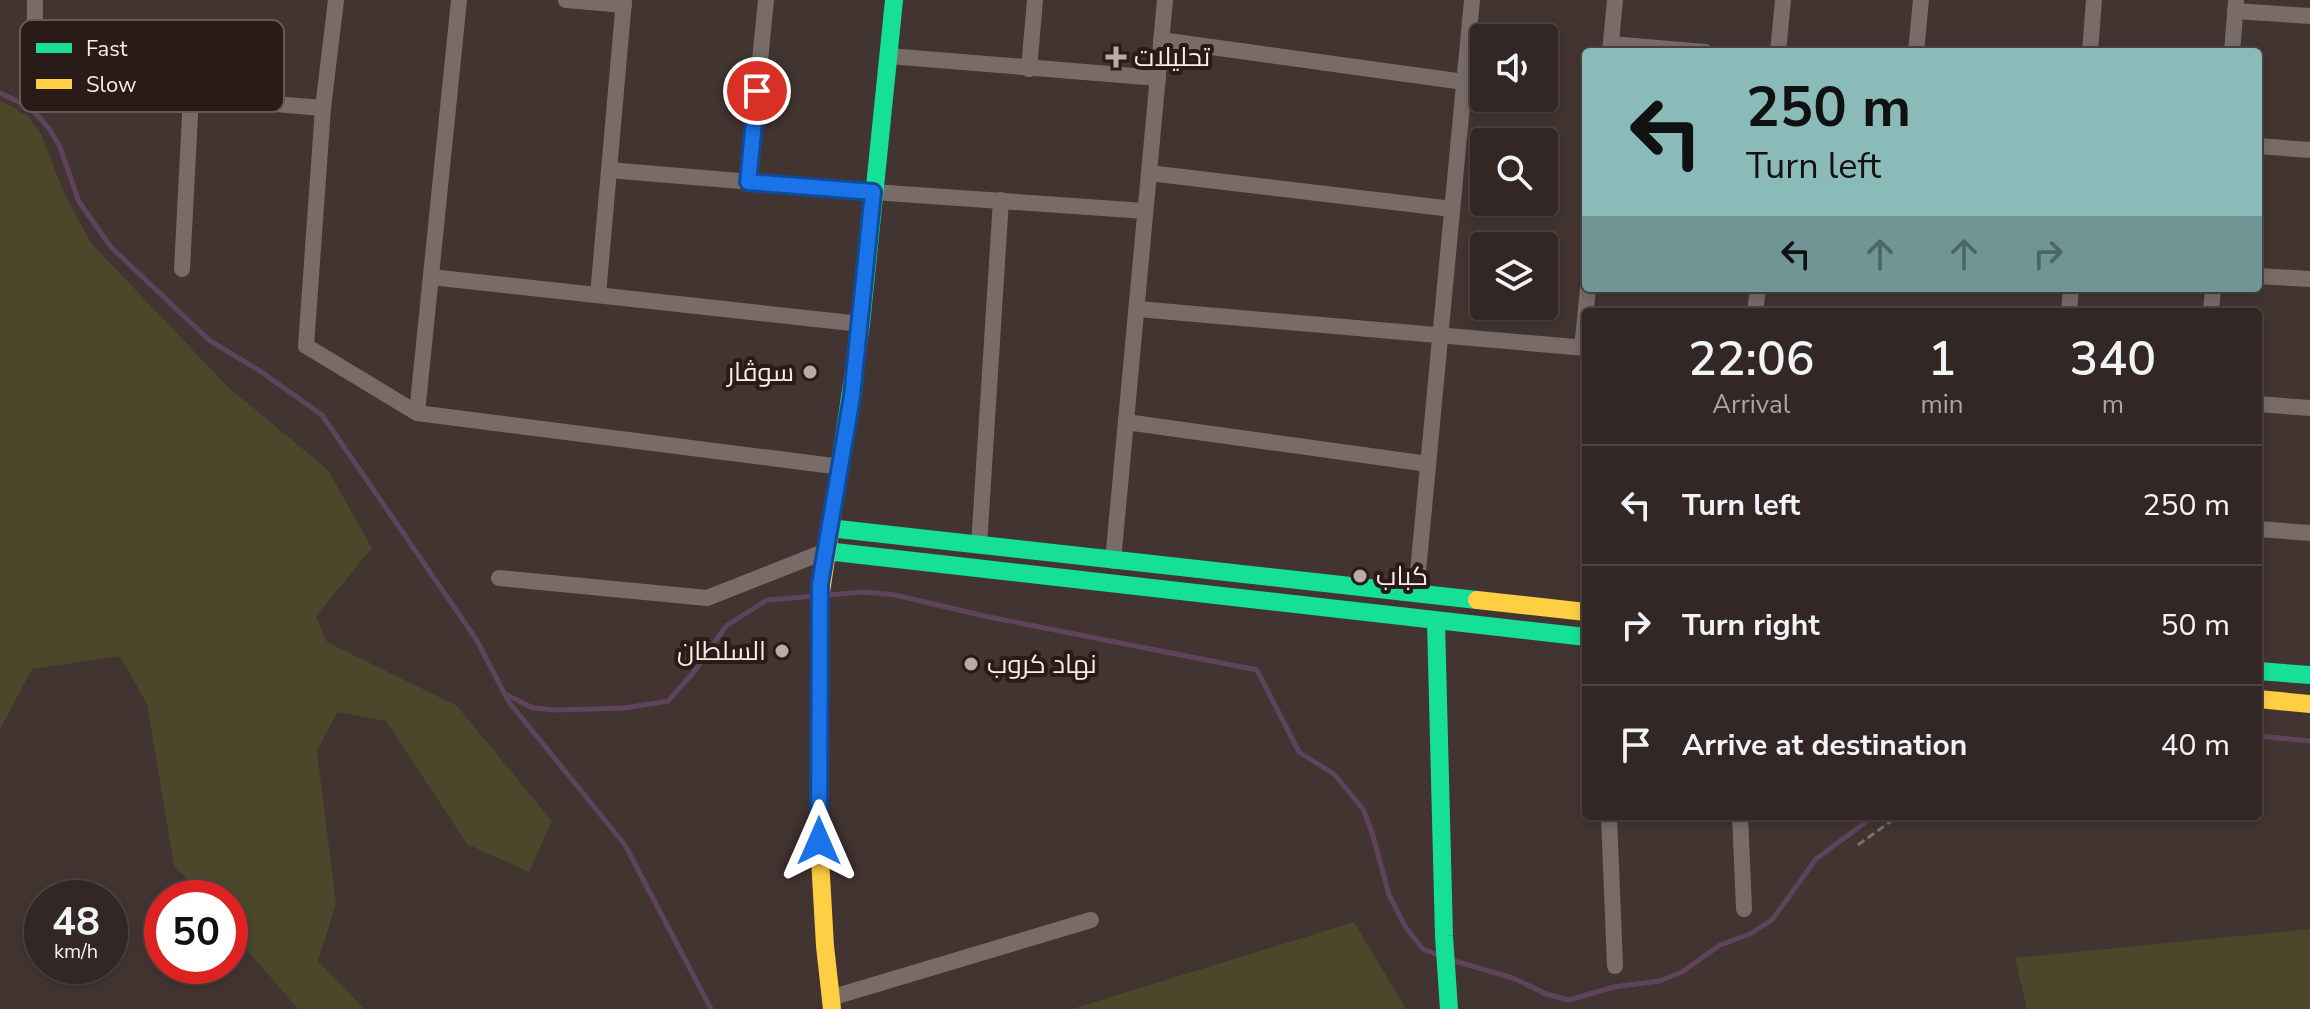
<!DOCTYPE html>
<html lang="en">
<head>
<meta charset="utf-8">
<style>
  :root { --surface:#322725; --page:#3d3332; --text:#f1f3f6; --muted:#a8a5a7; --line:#4d4442 }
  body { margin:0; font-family:"Nunito Sans",Cairo,sans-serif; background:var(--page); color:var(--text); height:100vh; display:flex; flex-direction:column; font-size:30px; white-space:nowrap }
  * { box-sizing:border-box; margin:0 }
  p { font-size:26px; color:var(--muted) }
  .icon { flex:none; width:44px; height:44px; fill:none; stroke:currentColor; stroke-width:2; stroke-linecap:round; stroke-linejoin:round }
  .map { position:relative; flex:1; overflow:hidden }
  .side { position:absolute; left:1582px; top:308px; width:680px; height:512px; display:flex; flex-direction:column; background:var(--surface); border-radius:8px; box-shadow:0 4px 12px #0003,0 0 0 2px var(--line) }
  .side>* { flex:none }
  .hud { position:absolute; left:1582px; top:48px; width:680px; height:244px; border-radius:8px; box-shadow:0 4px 12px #0003,0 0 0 2px var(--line); background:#8bbbb9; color:#111; overflow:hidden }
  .fabs { position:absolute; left:1470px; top:24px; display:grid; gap:16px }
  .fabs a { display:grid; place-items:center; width:88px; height:88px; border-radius:8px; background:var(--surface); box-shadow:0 4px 12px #0003,0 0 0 2px var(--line); font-size:40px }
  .speed { position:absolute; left:24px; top:880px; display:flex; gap:16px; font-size:40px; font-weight:700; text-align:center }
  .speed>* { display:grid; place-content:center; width:104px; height:104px; border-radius:50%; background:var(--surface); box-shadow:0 4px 12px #0003,0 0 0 2px var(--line); line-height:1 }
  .speed small { font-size:20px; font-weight:400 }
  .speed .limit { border:12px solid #d22; background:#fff; color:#111 }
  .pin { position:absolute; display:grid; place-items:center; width:68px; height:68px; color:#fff; margin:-34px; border:4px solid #fff; border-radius:50%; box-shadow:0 2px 8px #0007 }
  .me { position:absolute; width:88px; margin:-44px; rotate:0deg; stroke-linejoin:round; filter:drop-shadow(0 0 6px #0008) }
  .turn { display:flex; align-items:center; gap:28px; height:168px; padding:0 32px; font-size:36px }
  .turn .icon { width:104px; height:104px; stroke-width:2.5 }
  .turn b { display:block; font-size:56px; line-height:68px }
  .lanes { display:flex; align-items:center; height:76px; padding:0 32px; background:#0003; justify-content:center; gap:40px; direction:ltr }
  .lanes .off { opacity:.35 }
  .eta { display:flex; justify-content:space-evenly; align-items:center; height:136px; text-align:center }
  .eta b { font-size:48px; font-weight:600; line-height:56px }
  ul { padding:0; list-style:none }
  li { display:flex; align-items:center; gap:24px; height:120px; padding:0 32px; border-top:2px solid var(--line) }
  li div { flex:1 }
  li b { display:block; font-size:30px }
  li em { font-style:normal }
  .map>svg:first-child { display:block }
  .green { fill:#4c472a }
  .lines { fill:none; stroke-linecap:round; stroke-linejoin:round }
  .stream { stroke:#5f435d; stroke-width:5 }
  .path { stroke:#786e6b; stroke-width:3; stroke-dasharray:8 4; stroke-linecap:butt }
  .street { stroke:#786b68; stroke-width:16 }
  .fast { stroke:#16e098; stroke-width:18 }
  .slow { stroke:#ffcf43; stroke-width:18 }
  .route-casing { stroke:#114b97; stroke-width:20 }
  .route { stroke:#1a73e8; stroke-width:14 }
  .poi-dot { fill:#bbaaa7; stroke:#281b18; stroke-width:3 }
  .labels { text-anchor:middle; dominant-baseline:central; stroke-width:8; stroke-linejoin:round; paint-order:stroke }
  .poi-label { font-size:26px; fill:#fceae6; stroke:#281b18; text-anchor:start }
  .key { fill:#281b18; stroke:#685956; stroke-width:2 }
  .key-label { font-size:22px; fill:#fceae6 }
</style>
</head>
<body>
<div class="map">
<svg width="2310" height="1009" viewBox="0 0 2310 1009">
  <rect width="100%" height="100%" fill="#423431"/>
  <g class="green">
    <polygon points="0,101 15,108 30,119 42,136 63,191 91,243 228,387 328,470 372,548 316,616 327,642 457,706 552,821 529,872 467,844 386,721 337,712 317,751 336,904 318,961 364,1009 298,1009 230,930 230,898 203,898 174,865 147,704 120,656 32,669 0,729"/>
    <polygon points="1354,922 1406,1009 1072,1009"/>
    <polygon points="2310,929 2310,1009 2027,1009 2015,958"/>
  </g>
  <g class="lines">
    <g class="stream">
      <polyline points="0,93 29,107 49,128 60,147 79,202 111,247 209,340 260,371 322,415 476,639 509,702 625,845 711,1009"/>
      <polyline points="828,595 864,592 895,595 989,617 1257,670 1299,752 1334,774 1363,809 1372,832 1389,895 1406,928 1423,949 1438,955"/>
      <polyline points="505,694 533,708 556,710 625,708 668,701 693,673 726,626 767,600 815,596"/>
      <polyline points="2258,736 2310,741"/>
      <polyline points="1451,960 1513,978 1546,994 1569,1000 1614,987 1659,981 1682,972 1720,945 1750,934 1772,920 1816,859 1874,816"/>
    </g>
    <g class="path">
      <polyline points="2109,816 2110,822"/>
      <polyline points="1858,845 1898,816"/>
    </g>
    <g class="street">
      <polyline points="35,0 34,76 191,97 323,108"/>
      <polyline points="336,0 323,108 306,346 417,413 841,467"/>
      <polyline points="566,0 624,5"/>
      <polyline points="2235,11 2310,16"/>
      <polyline points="1161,40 1464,82"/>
      <polyline points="1611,44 1705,52"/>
      <polyline points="1610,52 1615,0"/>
      <polyline points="1778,52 1783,0"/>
      <polyline points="1916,52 1921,0"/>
      <polyline points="2090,52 2094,0"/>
      <polyline points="2232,52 2236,2"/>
      <polyline points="889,56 1158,78"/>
      <polyline points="1029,69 1035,0"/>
      <polyline points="2258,146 2310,150"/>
      <polyline points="609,170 873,192 1145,211"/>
      <polyline points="1149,173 1452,209"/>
      <polyline points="748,182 766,0"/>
      <polyline points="182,269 191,97"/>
      <polyline points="2258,276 2310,279"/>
      <polyline points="431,277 861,324"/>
      <polyline points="598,295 624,0"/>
      <polyline points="1138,309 1586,348"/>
      <polyline points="1755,312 1758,288"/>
      <polyline points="2069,312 2071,288"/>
      <polyline points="2211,312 2213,288"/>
      <polyline points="1582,348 1588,288"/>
      <polyline points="2258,404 2310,408"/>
      <polyline points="417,413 459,0"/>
      <polyline points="1126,422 1428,464"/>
      <polyline points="2258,529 2310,533"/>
      <polyline points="979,545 1001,200"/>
      <polyline points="1113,561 1165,0"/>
      <polyline points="499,578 707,598 826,551"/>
      <polyline points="1416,593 1472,0"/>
      <polyline points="1609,816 1615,966"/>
      <polyline points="1740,816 1744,909"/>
      <polyline points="830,998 1091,920"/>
    </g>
    <g class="fast">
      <polyline points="839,470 861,324 894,0"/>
      <polyline points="829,528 1477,600"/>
      <polyline points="826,551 1586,637"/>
      <polyline points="1436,622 1444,936 1449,1009"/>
      <polyline points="2258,671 2310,675"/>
    </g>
    <g class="slow">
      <polyline points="1477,600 1586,612"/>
      <polyline points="2258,699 2310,704"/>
      <polyline points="832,1009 825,946 819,841 819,606 839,470"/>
    </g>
  </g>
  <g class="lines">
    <g class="route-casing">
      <polyline id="route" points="757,91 748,182 873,192 852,396 820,584 819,841"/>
    </g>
    <use href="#route" class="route"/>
  </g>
  <g class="poi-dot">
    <path d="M1112 45h8v8h8v8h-8v8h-8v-8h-8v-8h8z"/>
    <circle cx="810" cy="372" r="8"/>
    <circle cx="1360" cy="576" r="8"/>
    <circle cx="782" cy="651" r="8"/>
    <circle cx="971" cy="664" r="8"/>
  </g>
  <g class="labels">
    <g class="poi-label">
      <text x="1134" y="57">تحلیلات</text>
      <text x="794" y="372" text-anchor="end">سوڤار</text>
      <text x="1376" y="576">كباب</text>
      <text x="766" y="651" text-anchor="end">السلطان</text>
      <text x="987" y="664">نهاد كروب</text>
    </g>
  </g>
  <rect x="20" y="20" width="264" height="92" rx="12" class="key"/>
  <rect x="36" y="43" width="36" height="10" fill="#16e098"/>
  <rect x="36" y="79" width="36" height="10" fill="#ffcf43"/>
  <g class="key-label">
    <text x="86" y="56">Fast</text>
    <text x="86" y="92">Slow</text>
  </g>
</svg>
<div class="fabs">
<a><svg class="icon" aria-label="sound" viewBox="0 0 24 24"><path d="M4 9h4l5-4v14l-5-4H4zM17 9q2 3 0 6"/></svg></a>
<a><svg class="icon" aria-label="search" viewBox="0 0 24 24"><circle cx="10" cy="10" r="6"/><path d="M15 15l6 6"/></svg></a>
<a><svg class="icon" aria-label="layers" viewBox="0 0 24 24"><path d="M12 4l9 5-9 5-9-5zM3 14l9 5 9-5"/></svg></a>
</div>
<div class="speed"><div>48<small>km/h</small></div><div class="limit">50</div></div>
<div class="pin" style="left:757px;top:91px;background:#d93025"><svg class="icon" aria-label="arrive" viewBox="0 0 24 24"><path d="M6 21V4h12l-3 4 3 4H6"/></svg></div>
<svg class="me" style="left:819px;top:841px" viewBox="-20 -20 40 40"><path d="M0-17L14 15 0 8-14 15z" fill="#1a73e8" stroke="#fff" stroke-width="4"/></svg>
<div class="hud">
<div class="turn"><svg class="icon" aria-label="left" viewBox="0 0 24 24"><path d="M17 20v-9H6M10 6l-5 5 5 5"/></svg><div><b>250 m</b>Turn left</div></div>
<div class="lanes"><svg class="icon" aria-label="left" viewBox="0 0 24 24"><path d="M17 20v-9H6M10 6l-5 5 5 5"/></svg><svg class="icon off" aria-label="ahead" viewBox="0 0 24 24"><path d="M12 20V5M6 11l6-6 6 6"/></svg><svg class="icon off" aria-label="ahead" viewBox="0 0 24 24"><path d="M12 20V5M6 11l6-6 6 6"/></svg><svg class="icon off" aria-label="right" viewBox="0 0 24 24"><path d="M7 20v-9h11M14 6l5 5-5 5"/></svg></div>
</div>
<section class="side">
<div class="eta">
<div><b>22:06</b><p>Arrival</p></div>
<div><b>1</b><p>min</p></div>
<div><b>340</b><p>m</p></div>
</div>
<ul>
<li><svg class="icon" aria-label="left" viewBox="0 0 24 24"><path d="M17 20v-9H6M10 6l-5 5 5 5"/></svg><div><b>Turn left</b></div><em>250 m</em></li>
<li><svg class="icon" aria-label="right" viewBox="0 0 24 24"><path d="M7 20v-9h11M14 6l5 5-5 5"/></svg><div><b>Turn right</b></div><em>50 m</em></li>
<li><svg class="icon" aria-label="arrive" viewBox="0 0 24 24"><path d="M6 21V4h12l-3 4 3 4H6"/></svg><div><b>Arrive at destination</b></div><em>40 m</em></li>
</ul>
</section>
</div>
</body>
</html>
